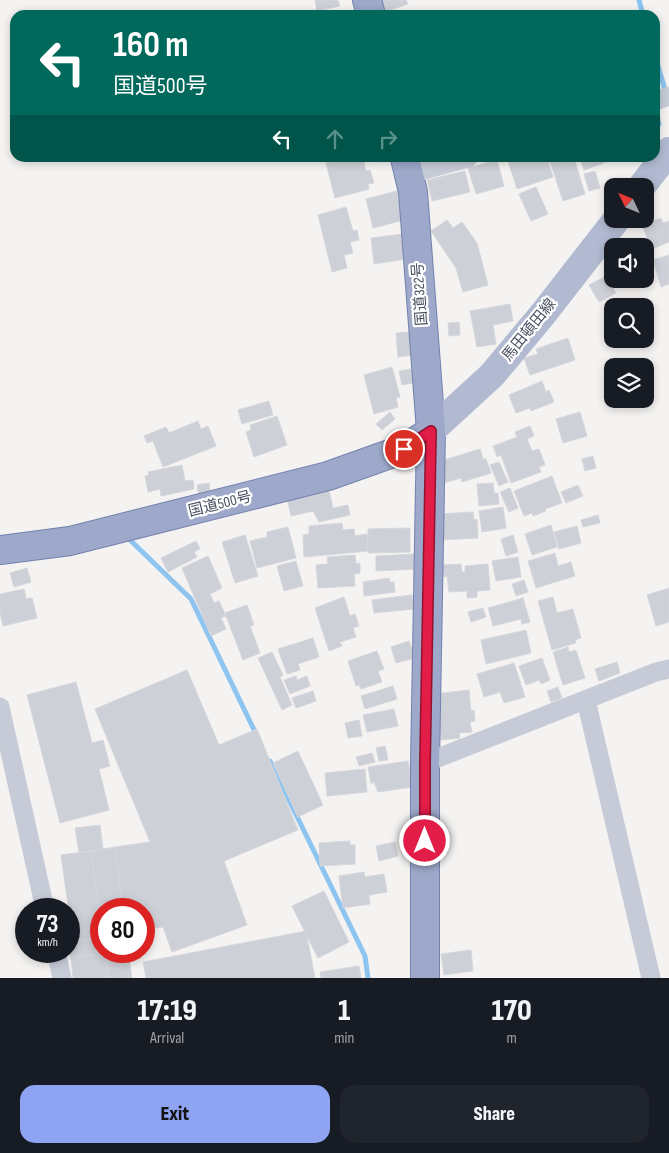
<!DOCTYPE html>
<html lang="en">
<head>
<meta charset="utf-8">
<style>
  :root { --surface:#171b24; --page:#20242c; --text:#f1f3f6; --muted:#9ea1a6; --accent:#8ea3f2 }
  body { margin:0; font-family:"Sofia Sans Condensed","Noto Sans JP",sans-serif; background:var(--page); color:var(--text); height:100vh; display:flex; flex-direction:column; font-size:19px; white-space:nowrap }
  * { box-sizing:border-box; margin:0 }
  p { font-size:16px; color:var(--muted) }
  .icon { flex:none; width:28px; height:28px; fill:none; stroke:currentColor; stroke-width:2; stroke-linecap:round; stroke-linejoin:round }
  .map { position:relative; height:978px; overflow:hidden }
  .sheet { display:flex; flex-direction:column; background:var(--surface); flex:1 }
  .sheet>* { flex:none }
  .top-card { position:absolute; left:10px; top:10px; width:650px; height:152px; border-radius:15px; box-shadow:0 2px 8px #0003; background:#00695c; color:#fff; overflow:hidden }
  .needle { width:32px; rotate:313deg }
  .controls { position:absolute; left:604px; top:178px; display:grid; gap:10px }
  .controls a { display:grid; place-items:center; width:50px; height:50px; border-radius:10px; background:var(--surface); box-shadow:0 2px 8px #0003; font-size:25px }
  .speed { position:absolute; left:15px; top:898px; display:flex; gap:10px; font-size:25px; font-weight:700; text-align:center }
  .speed>* { display:grid; place-content:center; width:65px; height:65px; border-radius:50%; background:var(--surface); box-shadow:0 2px 8px #0003; line-height:1 }
  .speed small { font-size:12px; font-weight:400 }
  .speed .limit { border:8px solid #d22; background:#fff; color:#111 }
  .pin { position:absolute; display:grid; place-items:center; width:42px; height:42px; color:#fff; margin:-21px; border:2px solid #fff; border-radius:50%; box-shadow:0 1px 5px #0007 }
  .me { position:absolute; width:55px; margin:-28px; rotate:0deg; stroke-linejoin:round; filter:drop-shadow(0 0 4px #0008) }
  .turn { display:flex; align-items:center; gap:18px; height:105px; padding:0 20px; font-size:22px }
  .turn .icon { width:65px; height:65px; stroke-width:2.5 }
  .turn b { display:block; font-size:35px; line-height:42px }
  .lanes { display:flex; align-items:center; height:48px; padding:0 20px; background:#0003; justify-content:center; gap:25px; direction:ltr }
  .lanes .off { opacity:.35 }
  .eta { display:flex; justify-content:space-evenly; align-items:center; height:85px; text-align:center }
  .eta b { font-size:30px; font-weight:800; line-height:35px }
  .action { display:flex; gap:10px; margin-top:auto; padding:10px 20px }
  .action a { flex:1; height:58px; border-radius:15px; background:var(--accent); color:#111; font-size:20px; font-weight:800; line-height:58px; text-align:center }
  .action a+a { background:var(--page); color:var(--text) }
  .map>svg:first-child { display:block }
  .lines { fill:none; stroke-linecap:round; stroke-linejoin:round }
  .stream { stroke:#8dc4f0; stroke-width:5 }
  .building { fill:#ced0d7; stroke:#d6d6dd }
  .trunk-casing { stroke:#7482ae; stroke-width:30 }
  .minor { stroke:#c6cbd7; stroke-width:19 }
  .primary { stroke:#b1bad1; stroke-width:28 }
  .trunk { stroke:#9da8ca; stroke-width:28 }
  .route-casing { stroke:#92132f; stroke-width:12 }
  .route { stroke:#e11d48; stroke-width:9 }
  .labels { text-anchor:middle; dominant-baseline:central; stroke-width:4.5; stroke-linejoin:round; paint-order:stroke }
  .street-label { font-size:15px; fill:#495061; stroke:#fff }
</style>
</head>
<body>
<div class="map">
<svg width="669" height="978" viewBox="0 0 669 978">
  <rect width="100%" height="100%" fill="#f4f3f2"/>
  <g class="lines">
    <g class="stream">
      <polyline points="639,0 643,15"/>
      <polyline points="655,56 666,93 665,94"/>
      <polyline points="656,106 655,107 659,124"/>
      <polyline points="128,538 191,599 257,736"/>
      <polyline points="270,761 365,956 368,978"/>
    </g>
  </g>
  <g class="building">
    <polygon points="315,0 338,0 340,6 317,11"/>
    <polygon points="374,0 406,0 408,4 391,10 392,15 379,15"/>
    <polygon points="334,10 336,15 317,15"/>
    <polygon points="348,158 363,158 366,171 370,170 374,183 368,184 369,189 335,198 326,163"/>
    <polygon points="378,158 395,158 379,162"/>
    <polygon points="507,158 547,158 553,177 517,189"/>
    <polygon points="549,158 574,158 585,194 563,201"/>
    <polygon points="580,158 602,158 604,163 584,170"/>
    <polygon points="497,160 504,186 476,194 468,168"/>
    <polygon points="465,171 470,192 432,201 427,180"/>
    <polygon points="595,171 600,188 589,191 584,174"/>
    <polygon points="536,187 548,214 531,221 519,194"/>
    <polygon points="397,191 404,220 373,228 366,199"/>
    <polygon points="346,207 353,231 357,230 359,240 350,242 353,253 344,255 347,268 332,272 318,215"/>
    <polygon points="661,218 663,223 669,221 669,242 652,249 642,225"/>
    <polygon points="447,220 453,228 462,222 477,243 488,285 463,292 456,268 431,231"/>
    <polygon points="403,234 407,259 374,264 371,238"/>
    <polygon points="669,255 669,284 661,287 653,260"/>
    <polygon points="606,276 616,293 599,302 589,285"/>
    <polygon points="510,304 513,321 493,325 496,344 477,347 470,311"/>
    <polygon points="459,322 460,335 449,336 448,323"/>
    <polygon points="410,332 413,355 398,357 396,333"/>
    <polygon points="568,338 575,360 530,375 524,358 538,354 536,349"/>
    <polygon points="392,367 400,397 396,398 398,407 374,414 364,375"/>
    <polygon points="411,369 413,383 402,385 399,371"/>
    <polygon points="542,381 546,392 549,390 554,402 531,411 530,408 516,413 509,395"/>
    <polygon points="269,401 273,415 242,424 238,410"/>
    <polygon points="390,412 395,419 382,430 376,424"/>
    <polygon points="580,412 587,436 563,443 556,419"/>
    <polygon points="277,416 287,445 254,457 246,432 251,430 250,425"/>
    <polygon points="198,421 201,429 208,426 216,446 163,467 153,441 147,443 144,436 166,427 169,433"/>
    <polygon points="530,426 534,436 527,439 532,451 539,449 545,465 539,467 541,472 511,483 501,455 497,457 493,446 517,437 515,432"/>
    <polygon points="480,449 483,459 486,459 491,473 462,482 461,478 444,483 438,462"/>
    <polygon points="593,456 596,468 585,471 582,459"/>
    <polygon points="499,462 508,482 499,486 490,465"/>
    <polygon points="182,465 185,481 193,480 194,489 161,496 160,489 148,492 145,476 149,475 148,472"/>
    <polygon points="552,476 562,503 545,509 546,511 533,516 532,513 524,516 514,491"/>
    <polygon points="209,483 210,494 199,496 197,485"/>
    <polygon points="493,483 494,493 498,493 499,504 479,506 477,484"/>
    <polygon points="578,485 583,496 566,503 561,492"/>
    <polygon points="328,486 333,508 348,505 350,515 319,522 313,511 291,516 286,494"/>
    <polygon points="510,488 518,508 509,512 500,492"/>
    <polygon points="503,507 506,528 482,532 479,511"/>
    <polygon points="473,512 474,520 477,519 478,538 439,540 438,514"/>
    <polygon points="598,515 600,523 583,527 581,520"/>
    <polygon points="342,523 343,530 354,529 355,536 367,534 368,551 304,557 303,535 309,534 309,526"/>
    <polygon points="551,525 557,547 532,555 525,534"/>
    <polygon points="577,526 581,543 559,549 554,532"/>
    <polygon points="288,527 296,558 257,568 250,541 267,537 267,532"/>
    <polygon points="410,528 410,552 368,553 368,529"/>
    <polygon points="245,535 258,576 235,583 222,542"/>
    <polygon points="513,535 518,552 506,556 501,539"/>
    <polygon points="196,541 200,549 194,552 197,557 168,572 161,558"/>
    <polygon points="555,553 558,566 571,562 575,576 536,588 528,561"/>
    <polygon points="416,554 416,569 376,571 376,556"/>
    <polygon points="355,555 356,564 360,563 360,573 354,574 355,586 318,588 316,565 328,564 327,557"/>
    <polygon points="208,556 222,588 210,594 214,603 219,601 226,616 221,618 226,629 211,636 182,568"/>
    <polygon points="518,557 521,577 496,581 492,561"/>
    <polygon points="296,561 303,586 284,591 277,566"/>
    <polygon points="461,564 462,572 465,572 465,566 488,564 490,590 477,591 477,597 467,598 467,591 449,592 447,576 444,577 443,565"/>
    <polygon points="27,568 31,582 14,587 10,573"/>
    <polygon points="389,578 390,582 394,582 395,592 364,596 363,582"/>
    <polygon points="524,580 528,592 516,596 512,584"/>
    <polygon points="669,588 669,622 656,626 647,595"/>
    <polygon points="24,589 26,599 32,598 37,618 3,626 0,612 0,594"/>
    <polygon points="412,595 413,609 374,613 372,600"/>
    <polygon points="344,597 350,616 355,614 359,626 353,628 356,637 340,642 342,646 329,651 315,608"/>
    <polygon points="553,597 557,613 573,609 581,638 575,640 576,643 552,650 538,601"/>
    <polygon points="523,598 530,622 522,624 521,619 493,626 488,608"/>
    <polygon points="247,605 254,625 250,626 260,653 243,660 225,613"/>
    <polygon points="483,608 486,617 471,622 468,612"/>
    <polygon points="526,630 531,653 486,664 481,640"/>
    <polygon points="313,638 319,657 298,664 300,670 287,674 278,649"/>
    <polygon points="409,641 415,658 396,663 391,647"/>
    <polygon points="568,647 569,652 576,650 585,678 563,685 553,652"/>
    <polygon points="377,651 384,669 378,671 382,682 361,689 359,685 356,686 348,661"/>
    <polygon points="272,652 283,675 280,677 292,705 282,710 258,658"/>
    <polygon points="542,658 550,680 541,684 539,680 526,685 519,666"/>
    <polygon points="617,662 620,673 599,681 595,669"/>
    <polygon points="514,663 525,697 504,703 500,692 484,697 477,674"/>
    <polygon points="187,670 219,745 257,729 298,830 224,861 247,925 172,952 163,927 144,929 144,909 123,909 115,847 150,842 95,709"/>
    <polygon points="296,676 297,680 307,676 310,686 290,694 284,680"/>
    <polygon points="76,682 92,743 103,740 110,766 99,769 109,810 60,823 27,695"/>
    <polygon points="393,686 397,699 365,709 361,696"/>
    <polygon points="558,687 562,698 551,702 547,691"/>
    <polygon points="469,690 471,711 474,710 475,721 470,722 472,732 459,733 460,738 441,740 435,694"/>
    <polygon points="313,691 316,701 296,708 292,698"/>
    <polygon points="394,709 398,726 367,732 363,715"/>
    <polygon points="359,720 362,736 348,738 345,723"/>
    <polygon points="385,746 388,760 379,761 376,748"/>
    <polygon points="298,751 323,805 298,817 273,763"/>
    <polygon points="372,753 375,762 359,766 356,757"/>
    <polygon points="408,761 412,787 378,792 374,782 371,784 368,767"/>
    <polygon points="365,769 367,792 327,796 325,773"/>
    <polygon points="100,825 103,849 79,852 75,828"/>
    <polygon points="350,841 350,845 355,845 355,864 320,866 319,843"/>
    <polygon points="395,842 398,856 379,861 376,846"/>
    <polygon points="115,847 123,909 101,909 101,925 91,851"/>
    <polygon points="91,851 101,925 101,937 73,941 61,855"/>
    <polygon points="364,872 365,877 384,874 387,892 369,895 370,904 343,908 339,876"/>
    <polygon points="324,891 349,942 318,958 292,906"/>
    <polygon points="306,931 315,978 146,978 143,962"/>
    <polygon points="101,937 101,951 105,951 105,953 71,958 69,942"/>
    <polygon points="471,950 473,971 444,975 441,954"/>
    <polygon points="105,951 128,951 132,978 108,978"/>
    <polygon points="105,953 108,978 73,978 71,958"/>
    <polygon points="359,966 361,978 321,978 320,972"/>
  </g>
  <g class="lines">
    <g class="trunk-casing">
      <g id="trunk">
        <polyline points="367,0 371,15"/>
        <polyline points="405,158 413,192 431,431 425,763 425,978"/>
        <polyline points="0,550 70,541 328,476 404,449 431,431"/>
      </g>
    </g>
    <g class="minor">
      <polyline points="655,101 669,96"/>
      <polyline points="409,174 468,158"/>
      <polyline points="586,700 651,978"/>
      <polyline points="0,707 45,909"/>
      <polyline points="425,763 656,672 669,669"/>
      <polyline points="56,951 62,978"/>
    </g>
    <g class="primary">
      <polyline points="642,186 669,151"/>
      <polyline points="431,431 492,375 543,314 617,219"/>
    </g>
    <use href="#trunk" class="trunk"/>
  </g>
  <g class="lines">
    <g class="route-casing">
      <polyline id="route" points="404,449 431,431 425,763 425,841"/>
    </g>
    <use href="#route" class="route"/>
  </g>
  <g class="labels">
    <g class="street-label">
      <text transform="translate(420 294) rotate(-94)">国道322号</text>
      <text transform="translate(529 330) rotate(-51)">馬田頓田線</text>
      <text transform="translate(220 504) rotate(-14)">国道500号</text>
    </g>
  </g>
</svg>
<div class="controls">
<a><svg class="needle" viewBox="-14 -14 28 28"><path d="M0-13l5 13h-10z" fill="#e53935"/><path d="M0 13l5-13h-10z" fill="#9ea1a6"/></svg></a>
<a><svg class="icon" aria-label="sound" viewBox="0 0 24 24"><path d="M4 9h4l5-4v14l-5-4H4zM17 9q2 3 0 6"/></svg></a>
<a><svg class="icon" aria-label="search" viewBox="0 0 24 24"><circle cx="10" cy="10" r="6"/><path d="M15 15l6 6"/></svg></a>
<a><svg class="icon" aria-label="layers" viewBox="0 0 24 24"><path d="M12 4l9 5-9 5-9-5zM3 14l9 5 9-5"/></svg></a>
</div>
<div class="speed"><div>73<small>km/h</small></div><div class="limit">80</div></div>
<div class="pin" style="left:404px;top:449px;background:#d93025"><svg class="icon" aria-label="arrive" viewBox="0 0 24 24"><path d="M6 21V4h12l-3 4 3 4H6"/></svg></div>
<svg class="me" style="left:425px;top:841px" viewBox="-20 -20 40 40"><circle r="17" fill="#e11d48" stroke="#fff" stroke-width="3"/><path d="M0-11L8 9 0 5-8 9z" fill="#fff"/></svg>
<div class="top-card">
<div class="turn"><svg class="icon" aria-label="left" viewBox="0 0 24 24"><path d="M17 20v-9H6M10 6l-5 5 5 5"/></svg><div><b>160 m</b>国道500号</div></div>
<div class="lanes"><svg class="icon" aria-label="left" viewBox="0 0 24 24"><path d="M17 20v-9H6M10 6l-5 5 5 5"/></svg><svg class="icon off" aria-label="ahead" viewBox="0 0 24 24"><path d="M12 20V5M6 11l6-6 6 6"/></svg><svg class="icon off" aria-label="right" viewBox="0 0 24 24"><path d="M7 20v-9h11M14 6l5 5-5 5"/></svg></div>
</div>
</div>
<section class="sheet">
<div class="eta">
<div><b>17:19</b><p>Arrival</p></div>
<div><b>1</b><p>min</p></div>
<div><b>170</b><p>m</p></div>
</div>
<div class="action"><a>Exit</a><a>Share</a></div>
</section>
</body>
</html>
